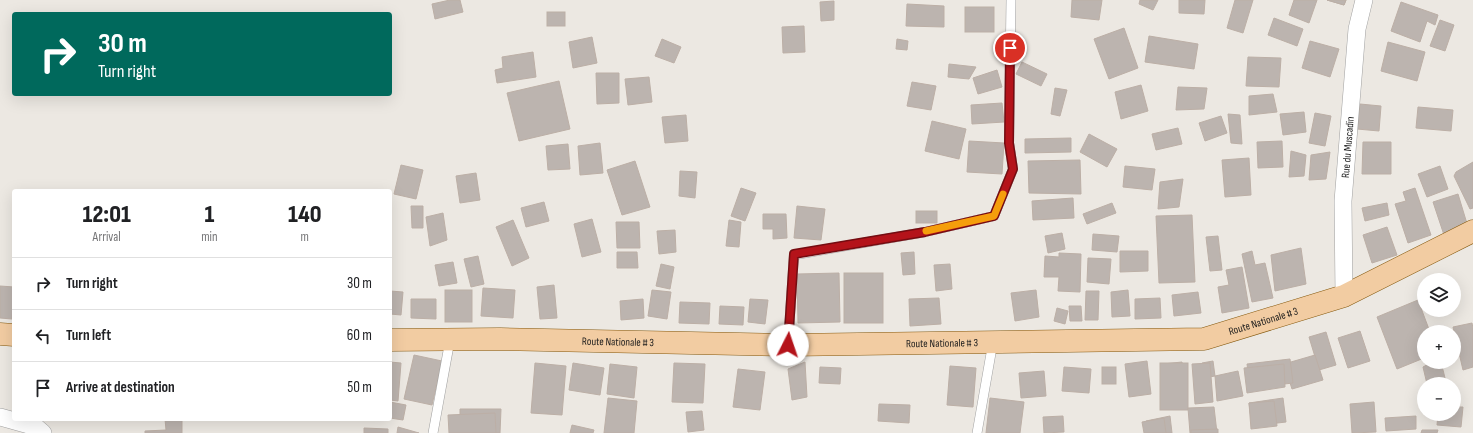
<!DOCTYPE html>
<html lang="en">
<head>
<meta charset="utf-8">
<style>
  :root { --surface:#fff; --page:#f2f2f2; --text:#202124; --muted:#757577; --line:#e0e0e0 }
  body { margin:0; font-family:"Sofia Sans Condensed",sans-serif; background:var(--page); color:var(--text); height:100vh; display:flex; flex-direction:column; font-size:15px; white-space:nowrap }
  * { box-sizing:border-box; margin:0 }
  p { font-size:13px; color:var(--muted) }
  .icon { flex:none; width:22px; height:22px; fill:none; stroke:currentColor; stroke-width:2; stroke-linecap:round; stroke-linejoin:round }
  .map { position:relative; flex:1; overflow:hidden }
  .details { position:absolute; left:12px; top:189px; width:380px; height:232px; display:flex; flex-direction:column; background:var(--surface); border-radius:4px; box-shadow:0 4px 16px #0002 }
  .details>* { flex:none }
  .banner { position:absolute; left:12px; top:12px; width:380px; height:84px; border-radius:4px; box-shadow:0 4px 16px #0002; background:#00695c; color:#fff; overflow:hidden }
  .fabs { position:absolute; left:1417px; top:273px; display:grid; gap:8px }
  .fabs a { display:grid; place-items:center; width:44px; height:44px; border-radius:50%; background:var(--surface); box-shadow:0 4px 16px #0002; font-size:20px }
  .pin { position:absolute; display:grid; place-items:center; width:34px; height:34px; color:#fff; margin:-17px; border:2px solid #fff; border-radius:50%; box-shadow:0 1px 4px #0007 }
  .me { position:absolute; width:44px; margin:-22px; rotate:4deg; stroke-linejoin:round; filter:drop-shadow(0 0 3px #0008) }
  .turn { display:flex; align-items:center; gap:14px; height:84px; padding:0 20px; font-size:18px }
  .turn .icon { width:52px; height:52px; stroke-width:2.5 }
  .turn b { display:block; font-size:28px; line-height:34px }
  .eta { display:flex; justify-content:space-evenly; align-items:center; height:68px; text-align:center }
  .eta b { font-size:24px; font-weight:800; line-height:28px }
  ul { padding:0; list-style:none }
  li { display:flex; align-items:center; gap:12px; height:52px; padding:0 20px; border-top:1px solid var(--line) }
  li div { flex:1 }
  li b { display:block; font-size:15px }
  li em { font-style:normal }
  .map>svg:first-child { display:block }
  .building { fill:#bcb4af; stroke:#bcafa6 }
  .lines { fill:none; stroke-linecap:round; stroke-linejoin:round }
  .lane-casing { stroke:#a0a0a0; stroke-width:10 }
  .street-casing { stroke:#a0a0a0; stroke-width:18 }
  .primary-casing { stroke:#85590e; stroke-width:23 }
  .lane { stroke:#fff; stroke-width:9 }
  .street { stroke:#fff; stroke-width:17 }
  .primary { stroke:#f2cca2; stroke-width:22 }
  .route-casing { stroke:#750c11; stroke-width:10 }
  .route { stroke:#b4131a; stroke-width:7 }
  .slow { stroke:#f59e0b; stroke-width:7 }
  .labels { text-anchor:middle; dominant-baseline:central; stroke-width:4; stroke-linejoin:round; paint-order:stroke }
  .street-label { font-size:11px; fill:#1c1c1c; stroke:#fff }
</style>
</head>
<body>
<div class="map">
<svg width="1473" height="433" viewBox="0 0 1473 433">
  <rect width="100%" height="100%" fill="#ece8e2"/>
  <g class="building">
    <polygon points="450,0 460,0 463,12 435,19 432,4"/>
    <polygon points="1072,0 1102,0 1099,20 1071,17"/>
    <polygon points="1140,0 1158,0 1153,10 1139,4"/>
    <polygon points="1179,0 1205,0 1204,14 1179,13"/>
    <polygon points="1235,0 1253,0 1243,33 1227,28"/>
    <polygon points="1294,0 1317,0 1309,23 1289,15"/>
    <polygon points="1327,0 1346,0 1344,5"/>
    <polygon points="1327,0 1346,0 1344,5"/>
    <polygon points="834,1 834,20 821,21 820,2"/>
    <polygon points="1401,2 1438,15 1435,25 1427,21 1420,42 1391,31"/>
    <polygon points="907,4 944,6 944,27 906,26"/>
    <rect x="965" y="7" width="29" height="25"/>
    <rect x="547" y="12" width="18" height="14"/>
    <polygon points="1274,18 1303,29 1297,46 1268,35"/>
    <polygon points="1440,20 1454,25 1445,51 1430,46"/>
    <polygon points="804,26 805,52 783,53 782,27"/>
    <polygon points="1124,28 1138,68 1109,79 1094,39"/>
    <polygon points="1149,36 1198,44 1194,69 1145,62"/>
    <polygon points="592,37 597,63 573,68 569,42"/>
    <polygon points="662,39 681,47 674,63 655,56"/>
    <polygon points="897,39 908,41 907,50 896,49"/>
    <polygon points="1310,41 1339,49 1330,77 1302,68"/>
    <polygon points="1388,42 1425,52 1417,81 1381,71"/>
    <polygon points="533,52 536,77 497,83 495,70 503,68 502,57"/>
    <polygon points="1248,57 1281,58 1279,87 1246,86"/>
    <polygon points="1022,62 1047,74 1041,86 1016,74"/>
    <polygon points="949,64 976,67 969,79 948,77"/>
    <polygon points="997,70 1002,87 978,94 973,78"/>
    <polygon points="596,73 619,73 619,103 597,104"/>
    <polygon points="649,77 652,102 628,105 625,79"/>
    <polygon points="559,81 570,129 519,141 507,93"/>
    <polygon points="912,82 936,86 931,110 907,106"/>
    <polygon points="1141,85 1148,111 1121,119 1115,92"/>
    <polygon points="1178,87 1207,88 1204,109 1176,110"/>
    <polygon points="1055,88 1067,90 1060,116 1051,114"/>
    <polygon points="1273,94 1277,112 1249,115 1249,96"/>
    <polygon points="1002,103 1004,122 972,124 971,105"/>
    <polygon points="1360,104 1381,106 1379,131 1357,129"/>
    <polygon points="1418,107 1453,110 1451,131 1416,128"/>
    <polygon points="1304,112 1306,132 1283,135 1280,114"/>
    <polygon points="1315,113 1331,116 1325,146 1309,143"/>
    <polygon points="1228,114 1240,115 1242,144 1231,143"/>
    <polygon points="686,115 688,141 665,143 662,117"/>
    <polygon points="1221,116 1227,133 1205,141 1199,123"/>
    <polygon points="932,121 966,129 959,159 925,151"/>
    <polygon points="1178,128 1182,144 1156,150 1152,134"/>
    <polygon points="1089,134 1117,149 1107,167 1080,152"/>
    <polygon points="1071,138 1071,152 1025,153 1025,139"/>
    <polygon points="969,141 1004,143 1002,174 967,172"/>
    <polygon points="1282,141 1283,167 1258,168 1257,142"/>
    <polygon points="1363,142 1391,142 1391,174 1362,174"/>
    <polygon points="600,143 603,173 580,175 578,146"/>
    <polygon points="568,144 570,169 548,170 546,146"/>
    <polygon points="1291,151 1306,155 1304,176 1289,177"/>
    <polygon points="1330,152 1326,179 1309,180 1311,155"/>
    <polygon points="1249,158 1251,195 1225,197 1222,160"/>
    <polygon points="1080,160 1081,194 1029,193 1028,161"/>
    <polygon points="635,161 650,207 622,215 607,170"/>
    <polygon points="1473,162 1473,208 1470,209 1454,176 1456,172"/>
    <polygon points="401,165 423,170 416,199 394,194"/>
    <polygon points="1125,166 1155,169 1152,190 1123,187"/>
    <polygon points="1440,166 1448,189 1427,197 1418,174"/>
    <polygon points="680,171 697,172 695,198 679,196"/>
    <polygon points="476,173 480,200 460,203 456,176"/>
    <polygon points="1183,179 1179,207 1158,209 1160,182"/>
    <polygon points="741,188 756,193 745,221 731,216"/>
    <polygon points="1415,188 1431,235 1408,243 1395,204 1406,201 1403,192"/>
    <polygon points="1458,194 1468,227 1444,235 1433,202"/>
    <polygon points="1073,198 1074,218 1033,220 1032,201"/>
    <polygon points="544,202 549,221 526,227 521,208"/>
    <polygon points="1112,203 1116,213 1087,224 1083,214"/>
    <polygon points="1387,203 1389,215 1365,221 1362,208"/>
    <polygon points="411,206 423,206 423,228 412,228"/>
    <polygon points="797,206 825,209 821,240 794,238"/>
    <rect x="916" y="211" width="21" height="12"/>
    <polygon points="443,213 447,240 430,246 426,217"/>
    <polygon points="763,214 786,214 787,238 773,239 773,229 763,229"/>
    <polygon points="1192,215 1195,282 1159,283 1156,216"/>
    <polygon points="592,219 601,252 582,257 574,224"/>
    <polygon points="513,220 529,258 512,266 496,227"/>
    <polygon points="729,220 741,222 739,247 726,246"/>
    <polygon points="616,222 639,222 640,248 617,248"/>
    <polygon points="1387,227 1397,255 1372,263 1363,235"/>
    <polygon points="675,230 676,252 659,254 657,231"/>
    <polygon points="1062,233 1065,249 1048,253 1045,236"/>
    <polygon points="1093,234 1119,236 1117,252 1092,250"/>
    <polygon points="1218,236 1222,270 1210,271 1206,237"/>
    <polygon points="1301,248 1306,284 1275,291 1271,255"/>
    <polygon points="1120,251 1148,251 1148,271 1120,272"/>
    <polygon points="1252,251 1255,265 1265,263 1273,298 1252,302 1242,254"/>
    <polygon points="617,252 637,252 638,268 617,268"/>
    <polygon points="914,252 915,274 903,275 901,253"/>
    <polygon points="1059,253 1081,254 1080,292 1058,291 1059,277 1044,277 1045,256 1059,257"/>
    <polygon points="478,256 484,284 471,287 464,259"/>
    <polygon points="1088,258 1111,259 1109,284 1087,282"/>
    <polygon points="453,262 457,283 439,286 435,265"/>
    <polygon points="661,264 674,267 670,289 656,286"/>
    <polygon points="950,264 952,289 936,291 934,265"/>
    <polygon points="1242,267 1249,308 1222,313 1218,287 1229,285 1226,270"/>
    <polygon points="839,273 840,322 798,323 797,274"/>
    <rect x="844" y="273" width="39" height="50"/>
    <polygon points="554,285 557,318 540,319 537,287"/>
    <polygon points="0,286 14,287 12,319 0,318"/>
    <polygon points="483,288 515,290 513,318 481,316"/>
    <rect x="445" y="290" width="27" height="32"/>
    <polygon points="652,290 671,292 667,319 648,316"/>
    <polygon points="1036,290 1039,317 1015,321 1011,293"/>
    <polygon points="1128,290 1130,316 1112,317 1111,292"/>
    <polygon points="390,291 403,292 401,315 390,314"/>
    <polygon points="1086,291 1099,291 1098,320 1085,320"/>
    <polygon points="1198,292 1201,313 1174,316 1172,295"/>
    <polygon points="939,298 941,324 910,326 909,299"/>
    <polygon points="1160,298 1161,318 1135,319 1135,299"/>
    <polygon points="411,299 436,299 436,319 411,318"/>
    <polygon points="643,299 644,318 621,320 620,301"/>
    <polygon points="750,299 768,300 765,324 748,322"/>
    <polygon points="1418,300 1430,332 1424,332 1424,358 1397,369 1377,317"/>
    <polygon points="680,302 710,303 709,324 679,323"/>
    <polygon points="720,306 744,307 743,325 719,324"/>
    <polygon points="1069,306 1081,306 1082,321 1070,321"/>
    <polygon points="1057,308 1068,311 1065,324 1054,321"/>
    <polygon points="1472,323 1473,328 1473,367 1463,370 1453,327"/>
    <polygon points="1360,331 1370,361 1348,368 1338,338"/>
    <polygon points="1326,332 1336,365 1319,370 1309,337"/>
    <polygon points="414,355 442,361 432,405 404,399"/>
    <polygon points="1315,355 1323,380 1292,389 1284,364"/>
    <polygon points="1290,359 1293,383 1250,388 1247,364"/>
    <polygon points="1147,361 1151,394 1129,397 1125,364"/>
    <polygon points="1213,361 1215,376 1204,378 1202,363"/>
    <polygon points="390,362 401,363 398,401 390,400"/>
    <polygon points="805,362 807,397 792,400 788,369"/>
    <polygon points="1182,362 1187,402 1169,405 1163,364"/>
    <polygon points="1432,362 1441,362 1446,382 1444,384 1427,384 1423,367"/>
    <polygon points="535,363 566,366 562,415 531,413"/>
    <polygon points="573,363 604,368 600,395 569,390"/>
    <polygon points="674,363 705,364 703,403 672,402"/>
    <rect x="1160" y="363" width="28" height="47"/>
    <polygon points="1210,363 1213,402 1195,404 1192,364"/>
    <polygon points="610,364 637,367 634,398 607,394"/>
    <polygon points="1284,364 1285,387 1247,393 1244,368"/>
    <polygon points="950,366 976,368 973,407 947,405"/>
    <polygon points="820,367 841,368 840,384 819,383"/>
    <polygon points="1064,367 1091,369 1089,393 1062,391"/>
    <rect x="1102" y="367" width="14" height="17"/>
    <polygon points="738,369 765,372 760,410 733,407"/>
    <polygon points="1044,371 1046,396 1021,398 1019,373"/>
    <polygon points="1238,371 1243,396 1217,401 1215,376"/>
    <polygon points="608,398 637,401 634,433 604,433"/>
    <polygon points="990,398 1024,402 1020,433 986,433"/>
    <polygon points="1283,398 1286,422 1252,426 1249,403"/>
    <polygon points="1274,401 1277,426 1251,429 1249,403"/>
    <polygon points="390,402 406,405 403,420 390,418"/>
    <polygon points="1374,402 1376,432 1352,433 1350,404"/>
    <polygon points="879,404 910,405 909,423 878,421"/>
    <polygon points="1214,407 1217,433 1190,433 1188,408"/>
    <polygon points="1454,407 1463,407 1461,427 1437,425 1438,414 1454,414"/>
    <polygon points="460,409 501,409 500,433 460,433"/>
    <polygon points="702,411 704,430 688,432 686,412"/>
    <polygon points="495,413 496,433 449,433 448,415"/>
    <polygon points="1063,416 1064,432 1044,433 1043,417"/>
    <polygon points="1170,416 1172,433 1148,433 1146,421"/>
    <polygon points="1416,416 1416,429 1386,431 1385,418"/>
    <polygon points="1164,418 1166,433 1144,433 1142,422"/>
    <polygon points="165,419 182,419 182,433 145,433 145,431 166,430"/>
    <polygon points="572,425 594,430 593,433 570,433"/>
    <polygon points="398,427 419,433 397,433"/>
    <polygon points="364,428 388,429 388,433 364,433"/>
    <polygon points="1218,429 1218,433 1191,433 1191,430"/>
    <polygon points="1422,430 1438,430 1437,433 1421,433"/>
  </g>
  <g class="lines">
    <g class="lane-casing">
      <g id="lane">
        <polyline points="788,345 794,255 925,232 994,216 1013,169 1009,143 1011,0"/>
        <polyline points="433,433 450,340"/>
        <polyline points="977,433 993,342"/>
      </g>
    </g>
    <g class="street-casing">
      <g id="street">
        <path id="s1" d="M1344 296 1343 201 1357 29 1364 0"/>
        <polyline points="0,417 36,427 43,433"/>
      </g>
    </g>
    <g class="primary-casing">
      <g id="primary">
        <polyline points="0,334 14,335"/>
        <path id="s2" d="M390 340 500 339 788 345 1204 339 1344 296 1473 231"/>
      </g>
    </g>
    <use href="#lane" class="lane"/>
    <use href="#street" class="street"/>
    <use href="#primary" class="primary"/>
  </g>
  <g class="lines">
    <g class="route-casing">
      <polyline id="route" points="788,345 794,254 925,232 994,216 1013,169 1009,143 1010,48"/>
    </g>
    <use href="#route" class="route"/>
    <polyline class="slow" points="926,231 994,216 1003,194"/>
  </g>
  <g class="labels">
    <g class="street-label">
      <text stroke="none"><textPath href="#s1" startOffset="149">Rue du Muscadin</textPath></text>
      <text stroke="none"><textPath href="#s2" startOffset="876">Route Nationale # 3</textPath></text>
      <text stroke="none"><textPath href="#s2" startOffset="228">Route Nationale # 3</textPath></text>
      <text stroke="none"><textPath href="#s2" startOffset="552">Route Nationale # 3</textPath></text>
    </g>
  </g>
</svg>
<div class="fabs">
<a><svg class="icon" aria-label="layers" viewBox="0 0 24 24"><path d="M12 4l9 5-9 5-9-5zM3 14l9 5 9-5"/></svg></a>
<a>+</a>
<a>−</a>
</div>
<div class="pin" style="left:1010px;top:48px;background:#d93025"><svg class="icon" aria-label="arrive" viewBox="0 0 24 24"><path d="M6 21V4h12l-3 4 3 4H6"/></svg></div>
<svg class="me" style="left:788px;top:345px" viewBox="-20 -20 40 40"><circle r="19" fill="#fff"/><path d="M0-13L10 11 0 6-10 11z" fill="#b4131a"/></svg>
<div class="banner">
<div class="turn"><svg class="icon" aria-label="right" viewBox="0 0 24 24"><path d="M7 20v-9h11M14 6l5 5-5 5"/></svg><div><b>30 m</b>Turn right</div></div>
</div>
<section class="details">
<div class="eta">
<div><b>12:01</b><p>Arrival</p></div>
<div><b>1</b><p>min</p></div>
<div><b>140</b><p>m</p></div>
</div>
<ul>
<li><svg class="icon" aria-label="right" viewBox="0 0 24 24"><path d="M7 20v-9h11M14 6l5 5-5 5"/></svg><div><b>Turn right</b></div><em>30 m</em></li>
<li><svg class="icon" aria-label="left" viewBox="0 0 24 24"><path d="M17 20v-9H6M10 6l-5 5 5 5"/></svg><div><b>Turn left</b></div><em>60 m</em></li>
<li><svg class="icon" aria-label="arrive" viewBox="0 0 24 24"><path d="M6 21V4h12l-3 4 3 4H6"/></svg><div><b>Arrive at destination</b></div><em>50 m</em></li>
</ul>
</section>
</div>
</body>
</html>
